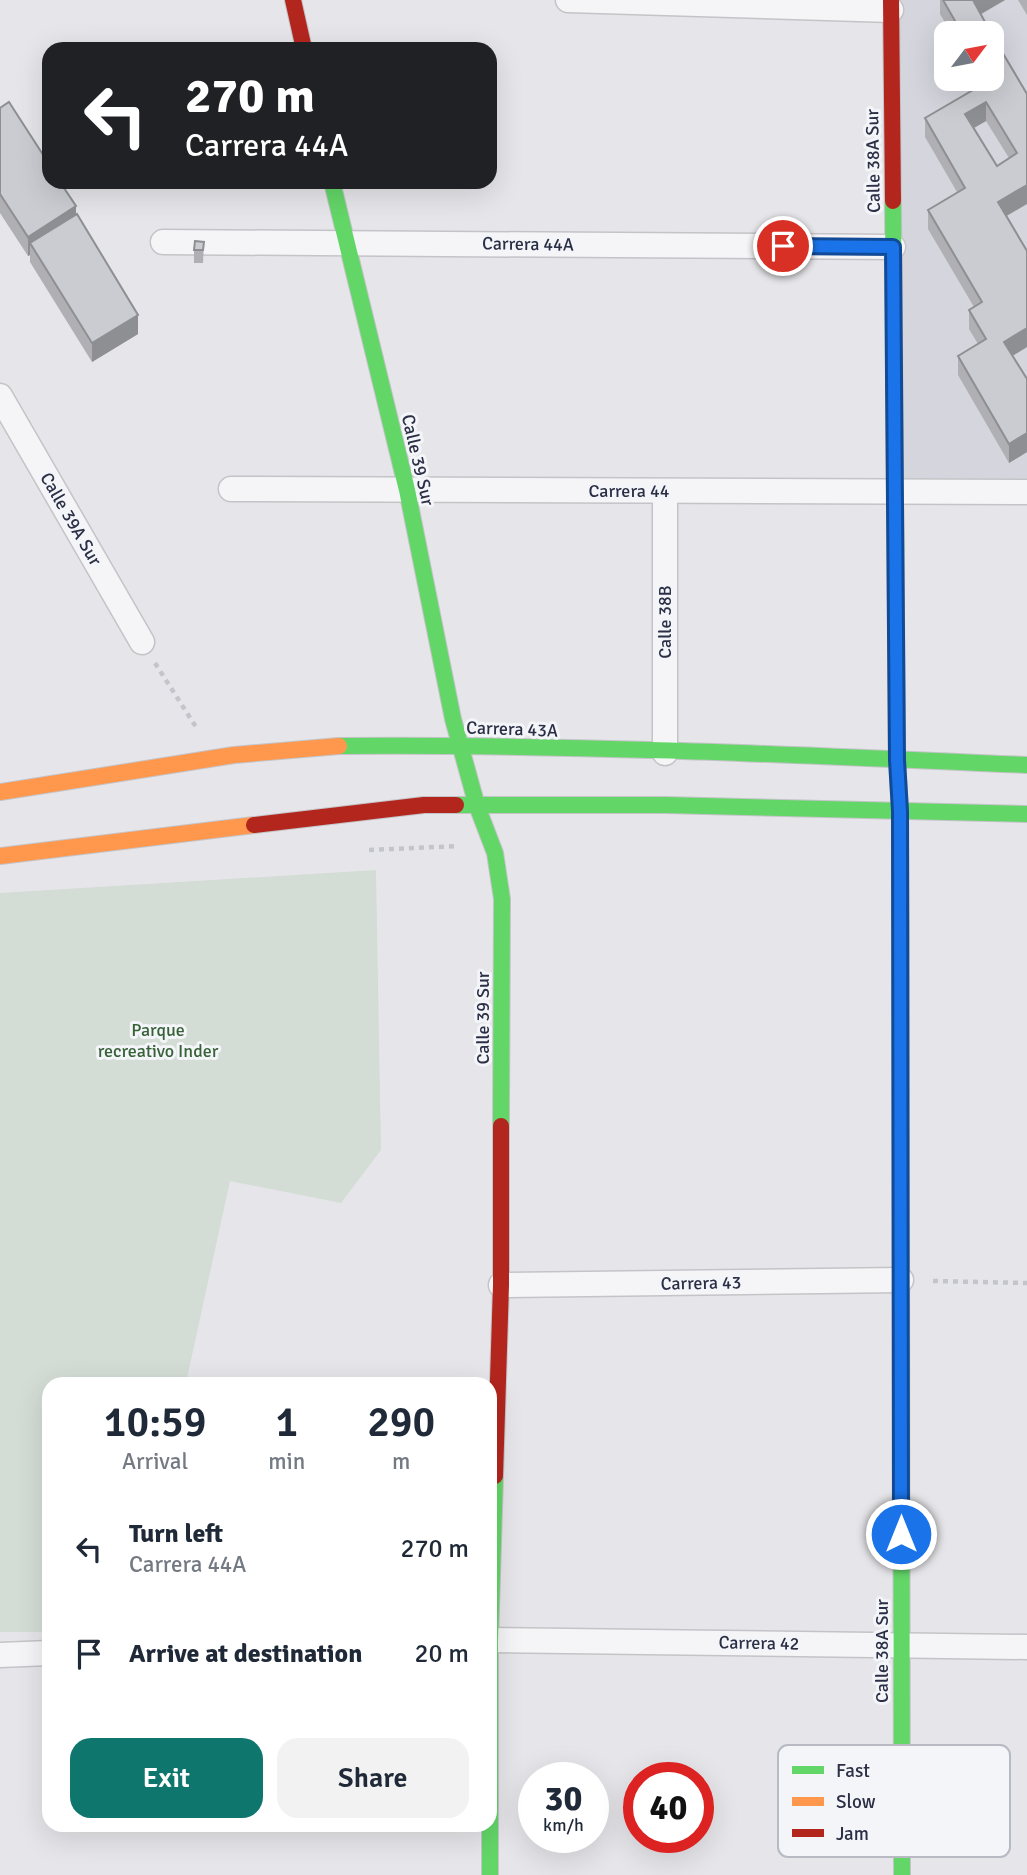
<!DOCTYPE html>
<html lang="en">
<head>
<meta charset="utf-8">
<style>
  :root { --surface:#fff; --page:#f2f2f3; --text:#1f2937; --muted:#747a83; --accent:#0f766e }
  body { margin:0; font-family:Signika,sans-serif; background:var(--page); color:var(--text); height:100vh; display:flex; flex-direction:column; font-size:26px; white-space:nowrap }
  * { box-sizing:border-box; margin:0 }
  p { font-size:23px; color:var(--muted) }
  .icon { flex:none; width:38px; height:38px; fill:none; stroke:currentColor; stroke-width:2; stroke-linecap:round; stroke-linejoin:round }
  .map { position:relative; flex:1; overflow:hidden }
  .panel { position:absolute; left:42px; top:1377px; width:455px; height:455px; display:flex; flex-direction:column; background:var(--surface); border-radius:21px; box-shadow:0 7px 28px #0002 }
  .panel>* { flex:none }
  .top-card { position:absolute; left:42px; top:42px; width:455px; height:147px; border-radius:21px; box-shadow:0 7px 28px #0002; background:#202124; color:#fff; overflow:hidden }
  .needle { width:46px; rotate:58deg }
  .tools { position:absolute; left:934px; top:21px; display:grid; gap:14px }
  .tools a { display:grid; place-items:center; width:70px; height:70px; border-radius:14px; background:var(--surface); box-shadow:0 7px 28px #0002; font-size:35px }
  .speed { position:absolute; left:518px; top:1762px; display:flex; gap:14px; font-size:35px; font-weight:700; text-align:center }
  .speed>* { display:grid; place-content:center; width:91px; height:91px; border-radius:50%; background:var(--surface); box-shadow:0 7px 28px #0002; line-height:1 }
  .speed small { font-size:18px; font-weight:400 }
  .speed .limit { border:10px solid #d22; background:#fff; color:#111 }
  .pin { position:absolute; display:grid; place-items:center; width:60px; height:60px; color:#fff; margin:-30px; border:4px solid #fff; border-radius:50%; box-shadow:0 2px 7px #0007 }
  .me { position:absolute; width:77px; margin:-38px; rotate:0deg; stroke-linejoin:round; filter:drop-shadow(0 0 5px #0008) }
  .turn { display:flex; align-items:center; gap:24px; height:147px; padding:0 28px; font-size:32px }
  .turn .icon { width:91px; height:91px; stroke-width:2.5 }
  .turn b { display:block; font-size:49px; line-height:60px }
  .eta { display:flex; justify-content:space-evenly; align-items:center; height:119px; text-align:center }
  .eta b { font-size:42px; font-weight:600; line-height:49px }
  .cta { display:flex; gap:14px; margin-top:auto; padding:14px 28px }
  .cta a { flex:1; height:80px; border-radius:21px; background:var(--accent); color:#fff; font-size:28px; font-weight:600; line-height:80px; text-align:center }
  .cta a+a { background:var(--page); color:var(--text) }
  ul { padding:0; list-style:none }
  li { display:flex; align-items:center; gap:21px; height:105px; padding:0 28px }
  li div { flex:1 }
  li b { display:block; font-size:26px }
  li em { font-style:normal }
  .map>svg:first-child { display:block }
  .built { fill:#d4d5dd; fill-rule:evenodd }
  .green { fill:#d4ddd5 }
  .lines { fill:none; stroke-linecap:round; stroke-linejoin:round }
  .street-casing { stroke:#c4c4c8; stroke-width:27 }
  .fast-casing { stroke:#c4c4c8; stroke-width:18 }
  .slow-casing { stroke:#c4c4c8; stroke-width:18 }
  .jam-casing { stroke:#c4c4c8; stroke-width:18 }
  .path { stroke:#c4c5ca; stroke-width:4.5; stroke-dasharray:5 5; stroke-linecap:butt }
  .street { stroke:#f5f5f7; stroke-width:24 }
  .fast { stroke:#63d668; stroke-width:16 }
  .slow { stroke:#ff974d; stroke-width:16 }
  .jam { stroke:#b3261e; stroke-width:16 }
  .wall { fill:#afafb4; fill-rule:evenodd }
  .shaded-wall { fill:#8e8f92 }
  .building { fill:#cbccd1; stroke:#8e8f92; stroke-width:2; fill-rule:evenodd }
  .route-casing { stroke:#114b97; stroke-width:18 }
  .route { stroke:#1a73e8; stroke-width:12 }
  .labels { text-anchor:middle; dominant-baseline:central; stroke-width:6; stroke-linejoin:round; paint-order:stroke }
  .street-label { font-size:18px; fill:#2a2f45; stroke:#f4f5f9 }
  .park-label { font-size:18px; fill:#376137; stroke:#f4f5f9 }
  .key { fill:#f4f5f9; stroke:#b7bac3; stroke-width:2 }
  .key-label { font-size:19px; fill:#2a2f45 }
</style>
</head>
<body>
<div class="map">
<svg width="1027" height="1875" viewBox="0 0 1027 1875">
  <rect width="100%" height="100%" fill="#e6e6ea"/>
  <path class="built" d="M891 0H1027V492H895ZM947 33H992V79H947Z"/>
  <polygon class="green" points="376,870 381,1150 341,1203 230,1181 186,1383 189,1384 49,1384 49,1632 0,1632 0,893"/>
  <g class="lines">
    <g class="street-casing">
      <g id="street">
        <polyline points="568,0 891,10"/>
        <polyline points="163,242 893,247"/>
        <polyline points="0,396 142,642"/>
        <polyline points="231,489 1027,492"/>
        <polyline points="665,491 665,753"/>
        <polyline points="501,1285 901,1280"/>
        <polyline points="490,1640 1027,1647"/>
        <polyline points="0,1655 49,1653"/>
      </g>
    </g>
    <g class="fast-casing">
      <g id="fast">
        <polyline points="332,182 407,490 453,719 477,806 495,853 502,899 501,1126"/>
        <polyline points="893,201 897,759 900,811 901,932"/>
        <path d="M339 746C568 744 798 755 1027 765"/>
        <polyline points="456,805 665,805 1027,814"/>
        <polyline points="901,1230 902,1875"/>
        <polyline points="490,1875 490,1640 495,1476"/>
      </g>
    </g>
    <g class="slow-casing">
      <g id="slow">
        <polyline points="0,792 234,755 339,746"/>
        <polyline points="0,856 254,825"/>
        <polyline points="901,932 901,1230"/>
      </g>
    </g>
    <g class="jam-casing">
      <g id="jam">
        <polyline points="293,0 304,49"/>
        <polyline points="891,0 893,201"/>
        <polyline points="254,825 424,805 456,805"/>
        <polyline points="495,1476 501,1285 501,1126"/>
      </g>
    </g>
    <g class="path">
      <polyline points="155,663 196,727"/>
      <polyline points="369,850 459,846"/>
      <polyline points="933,1281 1027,1283"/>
    </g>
    <use href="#street" class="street"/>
    <use href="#fast" class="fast"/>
    <use href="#slow" class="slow"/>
    <use href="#jam" class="jam"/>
  </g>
  <g class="wall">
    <polygon points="940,0 1005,0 980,15 991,33 951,33 940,14"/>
    <polygon points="1018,0 1027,0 1027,15"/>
    <path d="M978 79H992L1027 94 1006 216 1027 251V347L1012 356 1027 379V452L1009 463 958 375V356L978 344 969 329V310L974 307 928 229V210L957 192 925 137V118L982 85ZM986 121 1009 158 997 166 974 128Z"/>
    <polygon points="0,108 76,215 138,334 92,362 30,262 30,255 28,256 0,213"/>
    <polygon points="204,242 203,263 194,263 194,250"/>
  </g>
  <g class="shaded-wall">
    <polygon points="973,0 1005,0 972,19"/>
    <polygon points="986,102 986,121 965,133 965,114"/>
    <polygon points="1027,185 1027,204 998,221 998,202"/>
    <polygon points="76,206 76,225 30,243 30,255 28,256 28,237"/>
    <polygon points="138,315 138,334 92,362 92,343"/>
    <polygon points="1027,328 1027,347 1004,361 1004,342"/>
    <polygon points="1027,433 1027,452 1009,463 1009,444"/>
  </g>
  <g class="building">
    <polygon points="943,0 973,0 991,33 962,33"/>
    <path d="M992 35 1027 94V185L998 202 1027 251V328L1004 342 1027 379V433L1009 444 958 356 986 339 969 310 982 302 928 210 965 188 925 118 990 80 989 79H992ZM986 102 1017 153 997 166 965 114Z"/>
    <polygon points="9,102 49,164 49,182 60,182 76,206 28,237 0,194 0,108"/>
    <polygon points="77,214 138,315 92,343 30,243"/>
    <polygon points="195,241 204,242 203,250 194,250"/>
  </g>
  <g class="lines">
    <g class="route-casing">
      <polyline id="route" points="783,246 893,247 897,760 900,811 901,1534"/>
    </g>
    <use href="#route" class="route"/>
  </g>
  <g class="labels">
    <g class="street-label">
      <text transform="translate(873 161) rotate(-91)">Calle 38A Sur</text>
      <text transform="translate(528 244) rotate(1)">Carrera 44A</text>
      <text transform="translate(418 460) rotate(77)">Calle 39 Sur</text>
      <text x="629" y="491">Carrera 44</text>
      <text transform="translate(71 519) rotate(60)">Calle 39A Sur</text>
      <text transform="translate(665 622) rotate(-90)">Calle 38B</text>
      <text transform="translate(512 729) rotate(2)">Carrera 43A</text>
      <text transform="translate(483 1018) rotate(-90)">Calle 39 Sur</text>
      <text transform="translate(701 1283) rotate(-1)">Carrera 43</text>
      <text transform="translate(759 1643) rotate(1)">Carrera 42</text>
      <text transform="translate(882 1651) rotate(-90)">Calle 38A Sur</text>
    </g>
    <g class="park-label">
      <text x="158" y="1030">Parque<tspan x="158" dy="21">recreativo Inder</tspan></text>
    </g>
  </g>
  <rect x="778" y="1745" width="232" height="112" rx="10" class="key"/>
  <rect x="792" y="1766" width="32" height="8" fill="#63d668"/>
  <rect x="792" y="1797" width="32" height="9" fill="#ff974d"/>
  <rect x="792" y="1829" width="32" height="8" fill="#b3261e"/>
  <g class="key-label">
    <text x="836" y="1777">Fast</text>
    <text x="836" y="1808">Slow</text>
    <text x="836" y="1840">Jam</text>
  </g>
</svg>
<div class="tools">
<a><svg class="needle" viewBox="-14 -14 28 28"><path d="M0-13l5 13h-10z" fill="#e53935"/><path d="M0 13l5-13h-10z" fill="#747a83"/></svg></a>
</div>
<div class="speed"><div>30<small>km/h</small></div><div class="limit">40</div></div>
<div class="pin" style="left:783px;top:246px;background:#d93025"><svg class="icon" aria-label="arrive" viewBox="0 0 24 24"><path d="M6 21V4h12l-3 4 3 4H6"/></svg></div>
<svg class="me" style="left:901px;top:1534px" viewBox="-20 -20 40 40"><circle r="17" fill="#1a73e8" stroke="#fff" stroke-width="3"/><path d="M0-11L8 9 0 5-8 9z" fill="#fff"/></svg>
<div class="top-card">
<div class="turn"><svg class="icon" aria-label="left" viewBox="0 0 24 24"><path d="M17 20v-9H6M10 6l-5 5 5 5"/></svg><div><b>270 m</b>Carrera 44A</div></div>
</div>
<section class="panel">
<div class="eta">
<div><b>10:59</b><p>Arrival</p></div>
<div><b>1</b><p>min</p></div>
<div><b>290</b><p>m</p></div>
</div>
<ul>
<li><svg class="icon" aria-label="left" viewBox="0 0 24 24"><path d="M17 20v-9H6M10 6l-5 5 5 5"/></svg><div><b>Turn left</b><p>Carrera 44A</p></div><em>270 m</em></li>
<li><svg class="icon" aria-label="arrive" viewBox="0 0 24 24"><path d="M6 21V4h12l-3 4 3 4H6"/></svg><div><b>Arrive at destination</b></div><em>20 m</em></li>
</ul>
<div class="cta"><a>Exit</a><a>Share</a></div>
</section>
</div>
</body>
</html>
